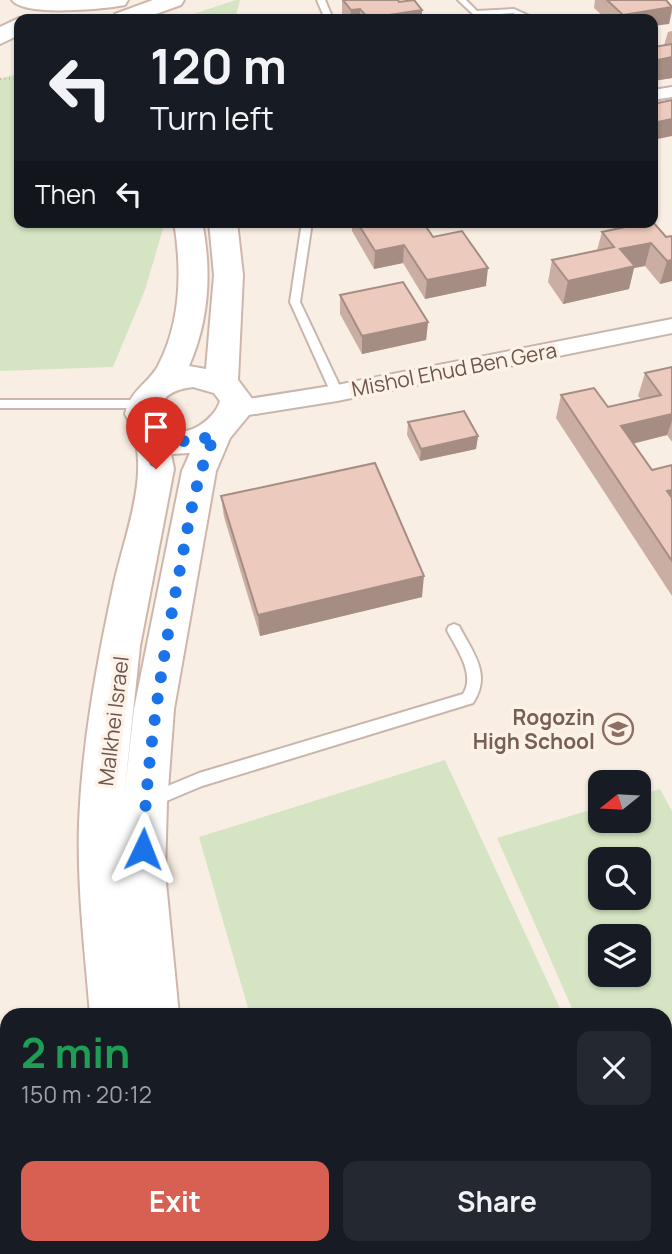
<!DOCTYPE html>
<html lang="en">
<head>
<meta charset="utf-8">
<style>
  :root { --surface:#171b24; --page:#242831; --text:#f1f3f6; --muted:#9ea1a6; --accent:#d86053 }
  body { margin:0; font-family:Manrope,sans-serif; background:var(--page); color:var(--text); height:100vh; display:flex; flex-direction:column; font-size:26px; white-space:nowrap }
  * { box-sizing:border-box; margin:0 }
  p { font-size:23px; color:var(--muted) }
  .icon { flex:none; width:38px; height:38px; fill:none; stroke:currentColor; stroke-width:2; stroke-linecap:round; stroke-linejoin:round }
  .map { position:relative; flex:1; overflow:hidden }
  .sheet { position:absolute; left:0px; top:1008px; width:672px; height:247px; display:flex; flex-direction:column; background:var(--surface); border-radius:21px 21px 0 0; box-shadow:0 2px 5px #0004 }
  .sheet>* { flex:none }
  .banner { position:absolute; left:14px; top:14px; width:644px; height:214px; border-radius:14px; box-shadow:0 2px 5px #0004; background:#171b24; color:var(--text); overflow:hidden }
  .needle { width:46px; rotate:252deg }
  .tools { position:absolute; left:588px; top:770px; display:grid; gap:14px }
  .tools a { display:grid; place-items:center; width:63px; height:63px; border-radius:14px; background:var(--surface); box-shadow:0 2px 5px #0004; font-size:35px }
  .pin { position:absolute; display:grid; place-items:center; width:60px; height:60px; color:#fff; margin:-72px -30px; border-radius:50% 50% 50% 0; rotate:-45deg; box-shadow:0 0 7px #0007 }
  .pin .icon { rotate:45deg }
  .me { position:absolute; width:77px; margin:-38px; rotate:2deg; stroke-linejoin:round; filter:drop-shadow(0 0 5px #0008) }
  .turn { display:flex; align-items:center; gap:24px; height:147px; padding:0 21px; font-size:32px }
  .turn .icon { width:91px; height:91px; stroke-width:2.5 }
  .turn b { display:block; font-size:49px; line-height:60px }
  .then { display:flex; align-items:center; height:66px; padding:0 21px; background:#0003; gap:14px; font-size:26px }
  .round { display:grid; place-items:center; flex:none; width:74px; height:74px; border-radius:14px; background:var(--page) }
  .head { display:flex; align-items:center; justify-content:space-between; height:119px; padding:0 21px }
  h1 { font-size:42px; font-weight:700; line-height:52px; color:#1e9e55 }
  .primary-button { display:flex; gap:14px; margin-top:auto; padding:14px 21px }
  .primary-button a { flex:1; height:80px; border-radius:14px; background:var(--accent); color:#fff; font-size:28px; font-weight:700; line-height:80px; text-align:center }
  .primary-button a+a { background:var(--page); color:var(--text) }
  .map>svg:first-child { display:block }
  .green { fill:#d5e5c3; fill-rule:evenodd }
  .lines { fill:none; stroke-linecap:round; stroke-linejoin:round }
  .lane-casing { stroke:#c9b5ab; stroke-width:4 }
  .street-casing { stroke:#c9b5ab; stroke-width:4 }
  .secondary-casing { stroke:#ceb6ab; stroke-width:4 }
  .path { stroke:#d0ada1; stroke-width:2.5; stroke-dasharray:1 3.5; stroke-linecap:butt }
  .lane { fill:#fff; fill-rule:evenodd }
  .street { fill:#fff; fill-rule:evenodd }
  .secondary { fill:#fff; fill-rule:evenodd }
  .wall { fill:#cbaea3 }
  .shaded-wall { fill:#a58d84 }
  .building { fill:#eccabd; stroke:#a58d84; stroke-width:2 }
  .route { stroke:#1a73e8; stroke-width:12; stroke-dasharray:0 21.6 }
  .labels { text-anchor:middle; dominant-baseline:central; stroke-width:7; stroke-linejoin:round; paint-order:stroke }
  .street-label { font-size:21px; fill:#6f544c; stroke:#fdf2e8 }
  .education-label { font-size:21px; font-weight:bold; fill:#785e54; stroke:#fdf2e8; text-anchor:end }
</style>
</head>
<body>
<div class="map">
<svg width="672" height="1254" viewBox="0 0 672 1254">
  <rect width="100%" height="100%" fill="#f9eee3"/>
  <g class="green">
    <polygon points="236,0 240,0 235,19 178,19"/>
    <polygon points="13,75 19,75 19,222 165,222 145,290 113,367 0,371 0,79"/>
    <polygon points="445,760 563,1015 250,1015 199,837"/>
    <path d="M660 789 672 811V1020L665 1023V1015H575L497 838 600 807V821H639V795ZM600 859H639V898H600ZM639 936V975H600V936Z"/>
    <polygon points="672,1063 672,1218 665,1221 665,1065"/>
    <polygon points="317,1248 601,1248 586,1254 319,1254"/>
  </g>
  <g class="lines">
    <g class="lane-casing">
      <g id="lane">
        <polygon points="317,0 325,0 333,19 325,19"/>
        <polygon points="458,0 466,0 477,11 514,9 536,19 526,19 513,13 475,16"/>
        <polygon points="302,222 312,222 300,302 343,393 337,397 331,393 290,302"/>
        <polygon points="0,400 142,400 148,404 142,408 0,408"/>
        <path d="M454 624 459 626C473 653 492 674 473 703L202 786 152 807 146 805 144 800 146 795 199 773 463 694C476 674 456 648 447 630L449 626Z"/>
      </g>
    </g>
    <g class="street-casing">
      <g id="street">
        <polygon points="672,87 672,97 653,100 653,90"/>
        <polygon points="672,319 672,333 337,401 236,417 228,415 224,409 228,403 236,401 337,385"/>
      </g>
    </g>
    <g class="secondary-casing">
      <g id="secondary">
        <path d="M12 0H128L125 5C105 9 24 17 12 0Z"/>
        <polygon points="153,0 184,0 181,5 142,19 112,19 115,14"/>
        <polygon points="19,18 23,19 19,19 19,35 0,44 0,27"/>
        <path d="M174 222H202C212 271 209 320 189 366L206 369 214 275 209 222H237L243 275 238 380 253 400 249 415 230 438 216 471 174 709 167 803 165 872 179 1015H90C85 952 77 888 79 824 82 743 97 662 114 583 126 529 155 464 125 414 131 389 147 385 158 366 181 322 182 270 174 222ZM193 387 214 393 220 401C215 419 186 441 167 427 163 424 160 417 157 413 161 395 176 389 193 387ZM190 453 182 471 134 709 124 798 140 646 174 469 171 454Z"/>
        <polygon points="119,1248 225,1248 227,1254 119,1254"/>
      </g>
    </g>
    <polyline class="path" points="0,79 19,78"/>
    <use href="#lane" class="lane"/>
    <use href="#street" class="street"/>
    <use href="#secondary" class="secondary"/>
  </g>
  <g class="wall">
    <polygon points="342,0 415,1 422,19 345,19 342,16"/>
    <polygon points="595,0 666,0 672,6 672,12 669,24 653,19 606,19 594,8"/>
    <polygon points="672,31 672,78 653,81 653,47 664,45 668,32"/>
    <polygon points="352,222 423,222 433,237 486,286 425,299 403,263 374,269 352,231"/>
    <polygon points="602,232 666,237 672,281 660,284 645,266 634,268 629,289 563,304 548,282 552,260 597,250"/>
    <polygon points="340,295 428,322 426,340 362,354 340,314"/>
    <polygon points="672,367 672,442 667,435 633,444 652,470 672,465 672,596 556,418 561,395 608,407 641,399 638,396 645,373"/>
    <polygon points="408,422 478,436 476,449 420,461 407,435"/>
    <polygon points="221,496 422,597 260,636 224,517"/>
  </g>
  <g class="shaded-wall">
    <polygon points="672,7 669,24 653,26 653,19 622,19 623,15"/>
    <polygon points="360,9 360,19 350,19 351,10"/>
    <polygon points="422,10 422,19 389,19 389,15"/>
    <polygon points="672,57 672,78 653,81 653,61"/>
    <polygon points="672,119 672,136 653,140 653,123"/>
    <polygon points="651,243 645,266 634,268 629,289 563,304 568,281 620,249"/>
    <polygon points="404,245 403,263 374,269 375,251"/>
    <polygon points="672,260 672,281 660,284 667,261"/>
    <polygon points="488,268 486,286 425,299 427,280"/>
    <polygon points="428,322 426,340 362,354 362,336"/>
    <polygon points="672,414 672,421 667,435 614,448 621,426"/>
    <polygon points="478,436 476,449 420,461 421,449"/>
    <polygon points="672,490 672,509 667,491"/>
    <polygon points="424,576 422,597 260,636 258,615"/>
  </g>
  <g class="building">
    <polygon points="343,0 398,0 399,2 414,0 422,10 389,15 392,19 369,19 360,9 351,10"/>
    <polygon points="607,0 666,0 672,7 623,15"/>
    <polygon points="575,15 580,19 548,19"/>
    <polygon points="672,44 672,57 653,61 653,47"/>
    <polygon points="672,100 672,119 653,123 653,104"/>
    <polygon points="357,222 423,222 433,237 462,231 488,268 427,280 404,245 375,251"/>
    <polygon points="648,222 653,222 666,237 672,236 672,260 667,261 651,243 620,249 635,266 568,281 552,260 614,247 602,232"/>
    <polygon points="403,282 428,322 362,336 340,295"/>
    <polygon points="672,367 672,414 621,426 652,470 672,465 672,490 667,491 672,498 672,561 561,395 594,388 608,407 661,395 645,373"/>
    <polygon points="464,411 478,436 421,449 408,422"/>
    <polygon points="375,463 424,576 258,615 221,496"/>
  </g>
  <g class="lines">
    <path class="route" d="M143 849C147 754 162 662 180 569 189 522 195 478 215 435 192 443 172 444 151 431L156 469"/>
  </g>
  <defs>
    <g id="school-ring" transform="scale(1.575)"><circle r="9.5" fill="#fdf2e8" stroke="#8d6e63" stroke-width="1.5"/><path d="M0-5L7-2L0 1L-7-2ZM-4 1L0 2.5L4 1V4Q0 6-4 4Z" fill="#8d6e63"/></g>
  </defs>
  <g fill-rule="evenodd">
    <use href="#school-ring" x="618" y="729"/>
  </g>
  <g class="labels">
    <g class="street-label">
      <text transform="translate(454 369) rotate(-11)">Mishol Ehud Ben Gera</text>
      <text transform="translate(113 721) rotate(-83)">Malkhei Israel</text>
    </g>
    <g class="education-label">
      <text x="595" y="717">Rogozin<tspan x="595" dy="24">High School</tspan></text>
    </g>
  </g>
</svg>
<div class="tools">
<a><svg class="needle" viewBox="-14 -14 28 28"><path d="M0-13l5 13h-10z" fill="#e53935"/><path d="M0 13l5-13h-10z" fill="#9ea1a6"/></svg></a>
<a><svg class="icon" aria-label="search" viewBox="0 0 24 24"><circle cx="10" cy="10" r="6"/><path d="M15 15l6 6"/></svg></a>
<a><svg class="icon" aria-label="layers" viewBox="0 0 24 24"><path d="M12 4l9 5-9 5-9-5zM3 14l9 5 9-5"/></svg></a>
</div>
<div class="pin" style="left:156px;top:469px;background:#d93025"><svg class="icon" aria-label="arrive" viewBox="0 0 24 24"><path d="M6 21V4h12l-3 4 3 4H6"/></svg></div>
<svg class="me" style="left:143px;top:849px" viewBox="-20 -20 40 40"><path d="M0-17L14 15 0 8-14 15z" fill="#1a73e8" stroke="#fff" stroke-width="4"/></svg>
<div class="banner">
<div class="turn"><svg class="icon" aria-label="left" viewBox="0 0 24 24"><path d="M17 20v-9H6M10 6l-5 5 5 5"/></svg><div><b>120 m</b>Turn left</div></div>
<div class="then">Then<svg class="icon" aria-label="left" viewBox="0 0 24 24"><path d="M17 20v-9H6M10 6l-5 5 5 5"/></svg></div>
</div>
<section class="sheet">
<div class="head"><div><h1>2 min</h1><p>150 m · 20:12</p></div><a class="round"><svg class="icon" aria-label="close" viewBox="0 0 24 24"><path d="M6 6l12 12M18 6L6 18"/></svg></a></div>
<div class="primary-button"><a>Exit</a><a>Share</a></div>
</section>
</div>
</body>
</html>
